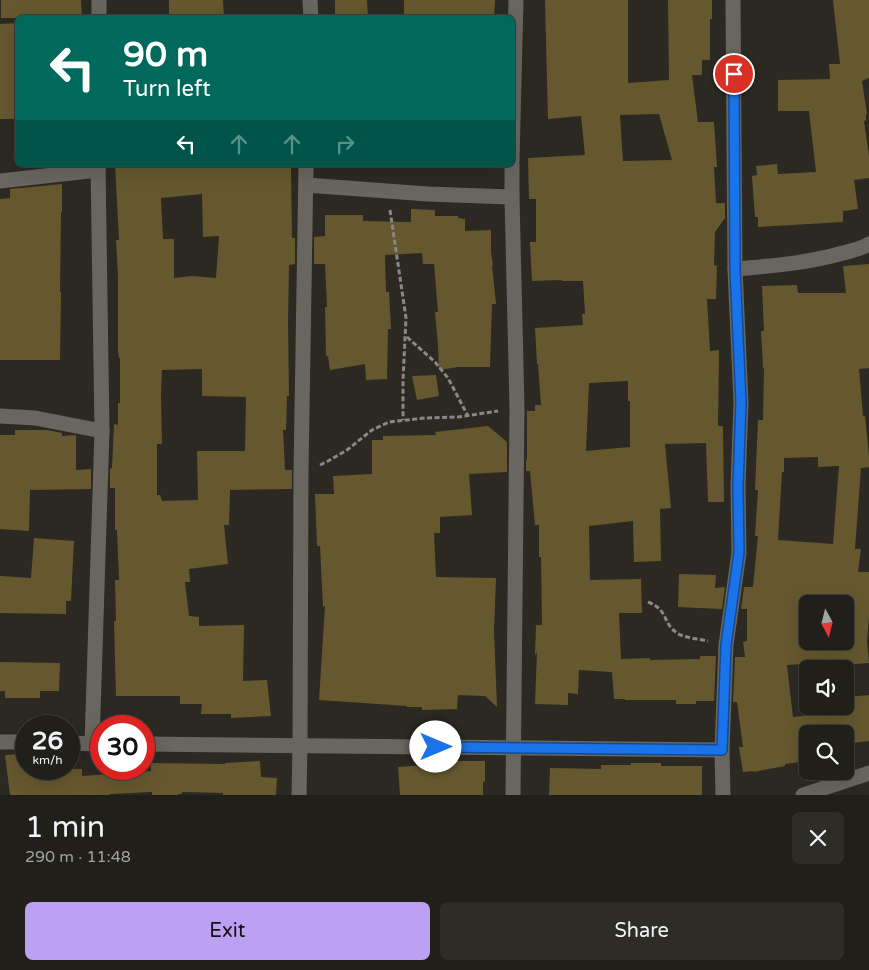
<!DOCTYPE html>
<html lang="en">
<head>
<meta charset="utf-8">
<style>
  :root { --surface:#201f1a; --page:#2d2c27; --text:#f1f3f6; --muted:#a2a2a2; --line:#3d3d39; --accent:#bca0f2 }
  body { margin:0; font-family:"Varela Round",sans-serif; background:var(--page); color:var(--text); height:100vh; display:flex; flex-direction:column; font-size:19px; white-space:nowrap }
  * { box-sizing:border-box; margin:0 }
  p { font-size:16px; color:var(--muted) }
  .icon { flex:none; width:28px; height:28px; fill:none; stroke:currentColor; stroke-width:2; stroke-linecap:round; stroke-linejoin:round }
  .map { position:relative; height:795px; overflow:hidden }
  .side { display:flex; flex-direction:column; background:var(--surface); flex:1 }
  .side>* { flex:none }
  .hud { position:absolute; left:15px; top:15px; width:500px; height:152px; border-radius:8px; box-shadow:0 5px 20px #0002,0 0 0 1px var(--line); background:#00695c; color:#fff; overflow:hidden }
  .needle { width:32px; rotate:173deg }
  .controls { position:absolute; left:799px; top:595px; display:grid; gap:10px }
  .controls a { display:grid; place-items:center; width:55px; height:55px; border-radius:8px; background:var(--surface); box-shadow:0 5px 20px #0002,0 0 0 1px var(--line); font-size:25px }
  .speed { position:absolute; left:15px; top:715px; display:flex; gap:10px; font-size:25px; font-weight:700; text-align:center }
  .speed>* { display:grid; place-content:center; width:65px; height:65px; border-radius:50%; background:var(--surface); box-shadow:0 5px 20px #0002,0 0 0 1px var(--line); line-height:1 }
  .speed small { font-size:12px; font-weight:400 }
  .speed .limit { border:8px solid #d22; background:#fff; color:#111 }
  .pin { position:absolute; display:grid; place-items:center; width:42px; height:42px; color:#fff; margin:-21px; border:2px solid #fff; border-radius:50%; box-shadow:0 1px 5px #0007 }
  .me { position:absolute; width:55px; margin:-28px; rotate:90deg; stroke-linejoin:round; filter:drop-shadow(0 0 4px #0008) }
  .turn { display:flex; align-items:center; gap:18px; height:105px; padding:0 25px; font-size:22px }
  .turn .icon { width:65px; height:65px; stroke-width:2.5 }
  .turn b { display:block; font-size:35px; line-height:42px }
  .lanes { display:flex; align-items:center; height:48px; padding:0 25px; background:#0003; justify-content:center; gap:25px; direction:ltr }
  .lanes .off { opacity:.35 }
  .round { display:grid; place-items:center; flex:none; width:52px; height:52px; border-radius:8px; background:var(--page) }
  .headline { display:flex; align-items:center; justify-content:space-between; height:85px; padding:0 25px }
  h1 { font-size:30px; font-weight:600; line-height:38px }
  .button { display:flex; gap:10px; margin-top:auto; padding:10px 25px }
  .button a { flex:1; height:58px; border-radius:8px; background:var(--accent); color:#111; font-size:20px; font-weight:600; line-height:58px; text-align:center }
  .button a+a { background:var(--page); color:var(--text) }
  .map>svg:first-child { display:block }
  .building { fill:#65582f; fill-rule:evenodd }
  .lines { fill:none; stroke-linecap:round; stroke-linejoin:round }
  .path { stroke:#8a8882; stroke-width:3; stroke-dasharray:5 2.5; stroke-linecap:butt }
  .minor { stroke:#69665f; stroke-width:15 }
  .route-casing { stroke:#114b97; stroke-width:12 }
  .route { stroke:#1a73e8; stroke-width:9 }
</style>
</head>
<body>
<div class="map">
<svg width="869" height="795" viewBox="0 0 869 795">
  <rect width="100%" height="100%" fill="#2b2922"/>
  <g class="building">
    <polygon points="1,0 81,0 82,18 1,18"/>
    <polygon points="169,0 223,0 224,18 169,18"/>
    <polygon points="335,0 367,0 368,18 335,18"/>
    <polygon points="404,0 495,0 494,18 404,18"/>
    <path d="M545 0H628V83L669 80 668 0H712V19H710V60H702V75H692L698 122H714L717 167H714L716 203H725V218L715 232 714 265 717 266 716 299H707L710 351 719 350 718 426H723L724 502H708L706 443 665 444 671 508 660 509 661 561 634 562 633 521 589 526 590 580 641 579 642 613H619L621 659 650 658V660L700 659V656H716L714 701H696V704H676V700H625V699H614L612 672 579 670 578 694 568 693V705L535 704 537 652 535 655 536 625H542L541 557H539V525H535L530 471H526V459L527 460V411H535V405H541L538 364H537L535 328 583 325 582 314H585L583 281H561L562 280 532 281 530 242H536V199H529L528 158 585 155 581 116 548 119ZM659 114 672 160 623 161 620 115ZM628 381V401H630V447L586 451 589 383Z"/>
    <polygon points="833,0 869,0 869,78 862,81 867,114 866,114 866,120 864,121 869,156 869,178 854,180 858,209 843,211 843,222 758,227 758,217 755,217 752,176 757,175 756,166 777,164 778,174 816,172 809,111 778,111 778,80 830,79 829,64 840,64"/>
    <polygon points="18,23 18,119 0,119 0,24"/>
    <path d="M115 165H286V167L291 168 292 238H295V264L289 265 288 323 289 396H287L286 430H283L285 470H292V489L230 490 229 525H224L228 564 189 569 190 582H185L189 616 199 617V626L244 625 243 681 267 680 271 716 231 718V714H201L202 704H180V696H116L114 621H116L115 580H119L117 530H115V488H110V469L112 468 114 424 118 425V403H120V358H119L118 351V276L116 240H119ZM202 194 203 237 219 236 216 278 192 276 174 278V239H163L161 198ZM202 369V396L246 397 245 451H197L198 500 162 501 160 495H157V444H162L161 396 162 370Z"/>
    <polygon points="62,184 62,212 61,212 60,292 61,292 60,360 0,360 0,199 10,198 10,189"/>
    <polygon points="411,209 435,210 435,216 458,216 458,218 465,219 465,231 491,230 491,252 493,265 492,265 496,304 492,304 490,367 458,367 439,370 438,345 435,312 438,312 434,264 423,264 422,253 385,255 386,292 389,292 391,329 388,329 387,379 366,380 365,364 330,370 328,356 326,356 325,307 327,307 325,264 314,264 314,237 325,236 325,215 363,215 363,221 411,222"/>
    <path d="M869 264V368L859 369 863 416H865L869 456V467L861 468 855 549H861L858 572H869V617L867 642 869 663 842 665V662L787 665 793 717 843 711 842 706H845V699H847V697L869 695V741L846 744 845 734H808V761L785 764V766L753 772V771L743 772 739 747H743L737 702H733L735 657H745L743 642 747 641V609H741L744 587H753L758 536H755L758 490H755L758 420H763L764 368H763L761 331H764L762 286 797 285 798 293H846L843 266ZM818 457V467L839 466 833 544 778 540 782 472H784V458ZM808 604H845V641H808Z"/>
    <polygon points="436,375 439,396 417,400 412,376"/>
    <polygon points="488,426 507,442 507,472 469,474 472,515 440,517 440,533 434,533 436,577 496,578 494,631 497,707 485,696 458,695 457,709 422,710 422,707 407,707 407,706 319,700 325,606 323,607 320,546 317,546 315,494 334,494 333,476 372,474 372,440 383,440 383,436 436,435 435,432"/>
    <polygon points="15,430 47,430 62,433 62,436 76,435 76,470 91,469 91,489 30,490 29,531 0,529 0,435 15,435"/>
    <polygon points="34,538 74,541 71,601 66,601 66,614 0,613 0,576 31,578"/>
    <polygon points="679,574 716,575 715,588 725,587 722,609 678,607"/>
    <polygon points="0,662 60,663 59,691 40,691 40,698 5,698 5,691 0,691"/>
    <polygon points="23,754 24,769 82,769 82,776 151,771 151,763 225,764 225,763 260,761 261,777 277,778 276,795 223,795 223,793 182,792 182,794 178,794 178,795 152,795 152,792 110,794 110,795 10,795 5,755"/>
    <polygon points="441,761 485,761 485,781 483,782 483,795 400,795 398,767 442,764"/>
    <polygon points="631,763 661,763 661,766 702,766 702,795 549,795 550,768 601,769 601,765 631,765"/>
  </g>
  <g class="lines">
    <g class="path">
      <polyline points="390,210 406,318 403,380 403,420"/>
      <polyline points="407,337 435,362 448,378 468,416"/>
      <polyline points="320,465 328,461 347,450 372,430 389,422 425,418 458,417 498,411"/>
      <path d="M648 602C669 610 662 623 677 633 684 638 700 639 708 641"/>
    </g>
    <g class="minor">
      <polyline points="310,0 311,18"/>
      <polyline points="99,18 99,0"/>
      <polyline points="512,161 516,0"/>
      <polyline points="512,165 512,197 517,408 513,795"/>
      <polyline points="0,181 98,170"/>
      <polyline points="306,185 428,194 512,197"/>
      <path d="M735 269C772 266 808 263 843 253 853 250 861 249 869 244"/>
      <polyline points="0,416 35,418 102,431"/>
      <polyline points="0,742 26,742"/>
      <polyline points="69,743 100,744"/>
      <polyline points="92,744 102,431 98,165"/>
      <polyline points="144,744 722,750"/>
      <polyline points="299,795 300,746 301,472 306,165"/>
      <polyline points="723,795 722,750 726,645 739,553 738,486 741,402 735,269 733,0"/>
      <polyline points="803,795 869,773"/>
    </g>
  </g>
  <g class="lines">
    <g class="route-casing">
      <polyline id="route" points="436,747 722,750 726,645 739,553 738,486 741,402 735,269 734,74"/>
    </g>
    <use href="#route" class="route"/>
  </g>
</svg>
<div class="controls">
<a><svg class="needle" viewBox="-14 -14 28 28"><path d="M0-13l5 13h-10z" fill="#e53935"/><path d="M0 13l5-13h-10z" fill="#a2a2a2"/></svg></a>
<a><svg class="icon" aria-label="sound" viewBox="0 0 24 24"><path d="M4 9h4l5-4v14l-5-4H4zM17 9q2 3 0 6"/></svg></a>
<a><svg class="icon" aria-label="search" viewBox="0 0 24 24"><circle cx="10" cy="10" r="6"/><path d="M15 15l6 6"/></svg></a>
</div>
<div class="speed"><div>26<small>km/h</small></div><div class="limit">30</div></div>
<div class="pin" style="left:734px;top:74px;background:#d93025"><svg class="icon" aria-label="arrive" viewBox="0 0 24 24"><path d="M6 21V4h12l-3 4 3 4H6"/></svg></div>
<svg class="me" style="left:436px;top:747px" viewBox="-20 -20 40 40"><circle r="19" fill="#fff"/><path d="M0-13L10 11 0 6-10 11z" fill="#1a73e8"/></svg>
<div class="hud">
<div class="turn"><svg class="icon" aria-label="left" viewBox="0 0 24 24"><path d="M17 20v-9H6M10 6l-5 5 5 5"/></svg><div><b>90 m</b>Turn left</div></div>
<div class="lanes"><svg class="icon" aria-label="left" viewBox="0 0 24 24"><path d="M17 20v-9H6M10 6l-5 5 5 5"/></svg><svg class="icon off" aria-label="ahead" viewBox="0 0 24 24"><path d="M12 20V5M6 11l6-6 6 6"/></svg><svg class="icon off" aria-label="ahead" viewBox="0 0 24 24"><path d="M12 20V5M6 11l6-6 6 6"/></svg><svg class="icon off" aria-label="right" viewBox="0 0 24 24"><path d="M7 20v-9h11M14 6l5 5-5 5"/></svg></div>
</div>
</div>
<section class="side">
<div class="headline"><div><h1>1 min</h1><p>290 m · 11:48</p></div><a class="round"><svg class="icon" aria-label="close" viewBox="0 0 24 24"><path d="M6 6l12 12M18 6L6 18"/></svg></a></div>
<div class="button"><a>Exit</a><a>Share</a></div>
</section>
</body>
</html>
